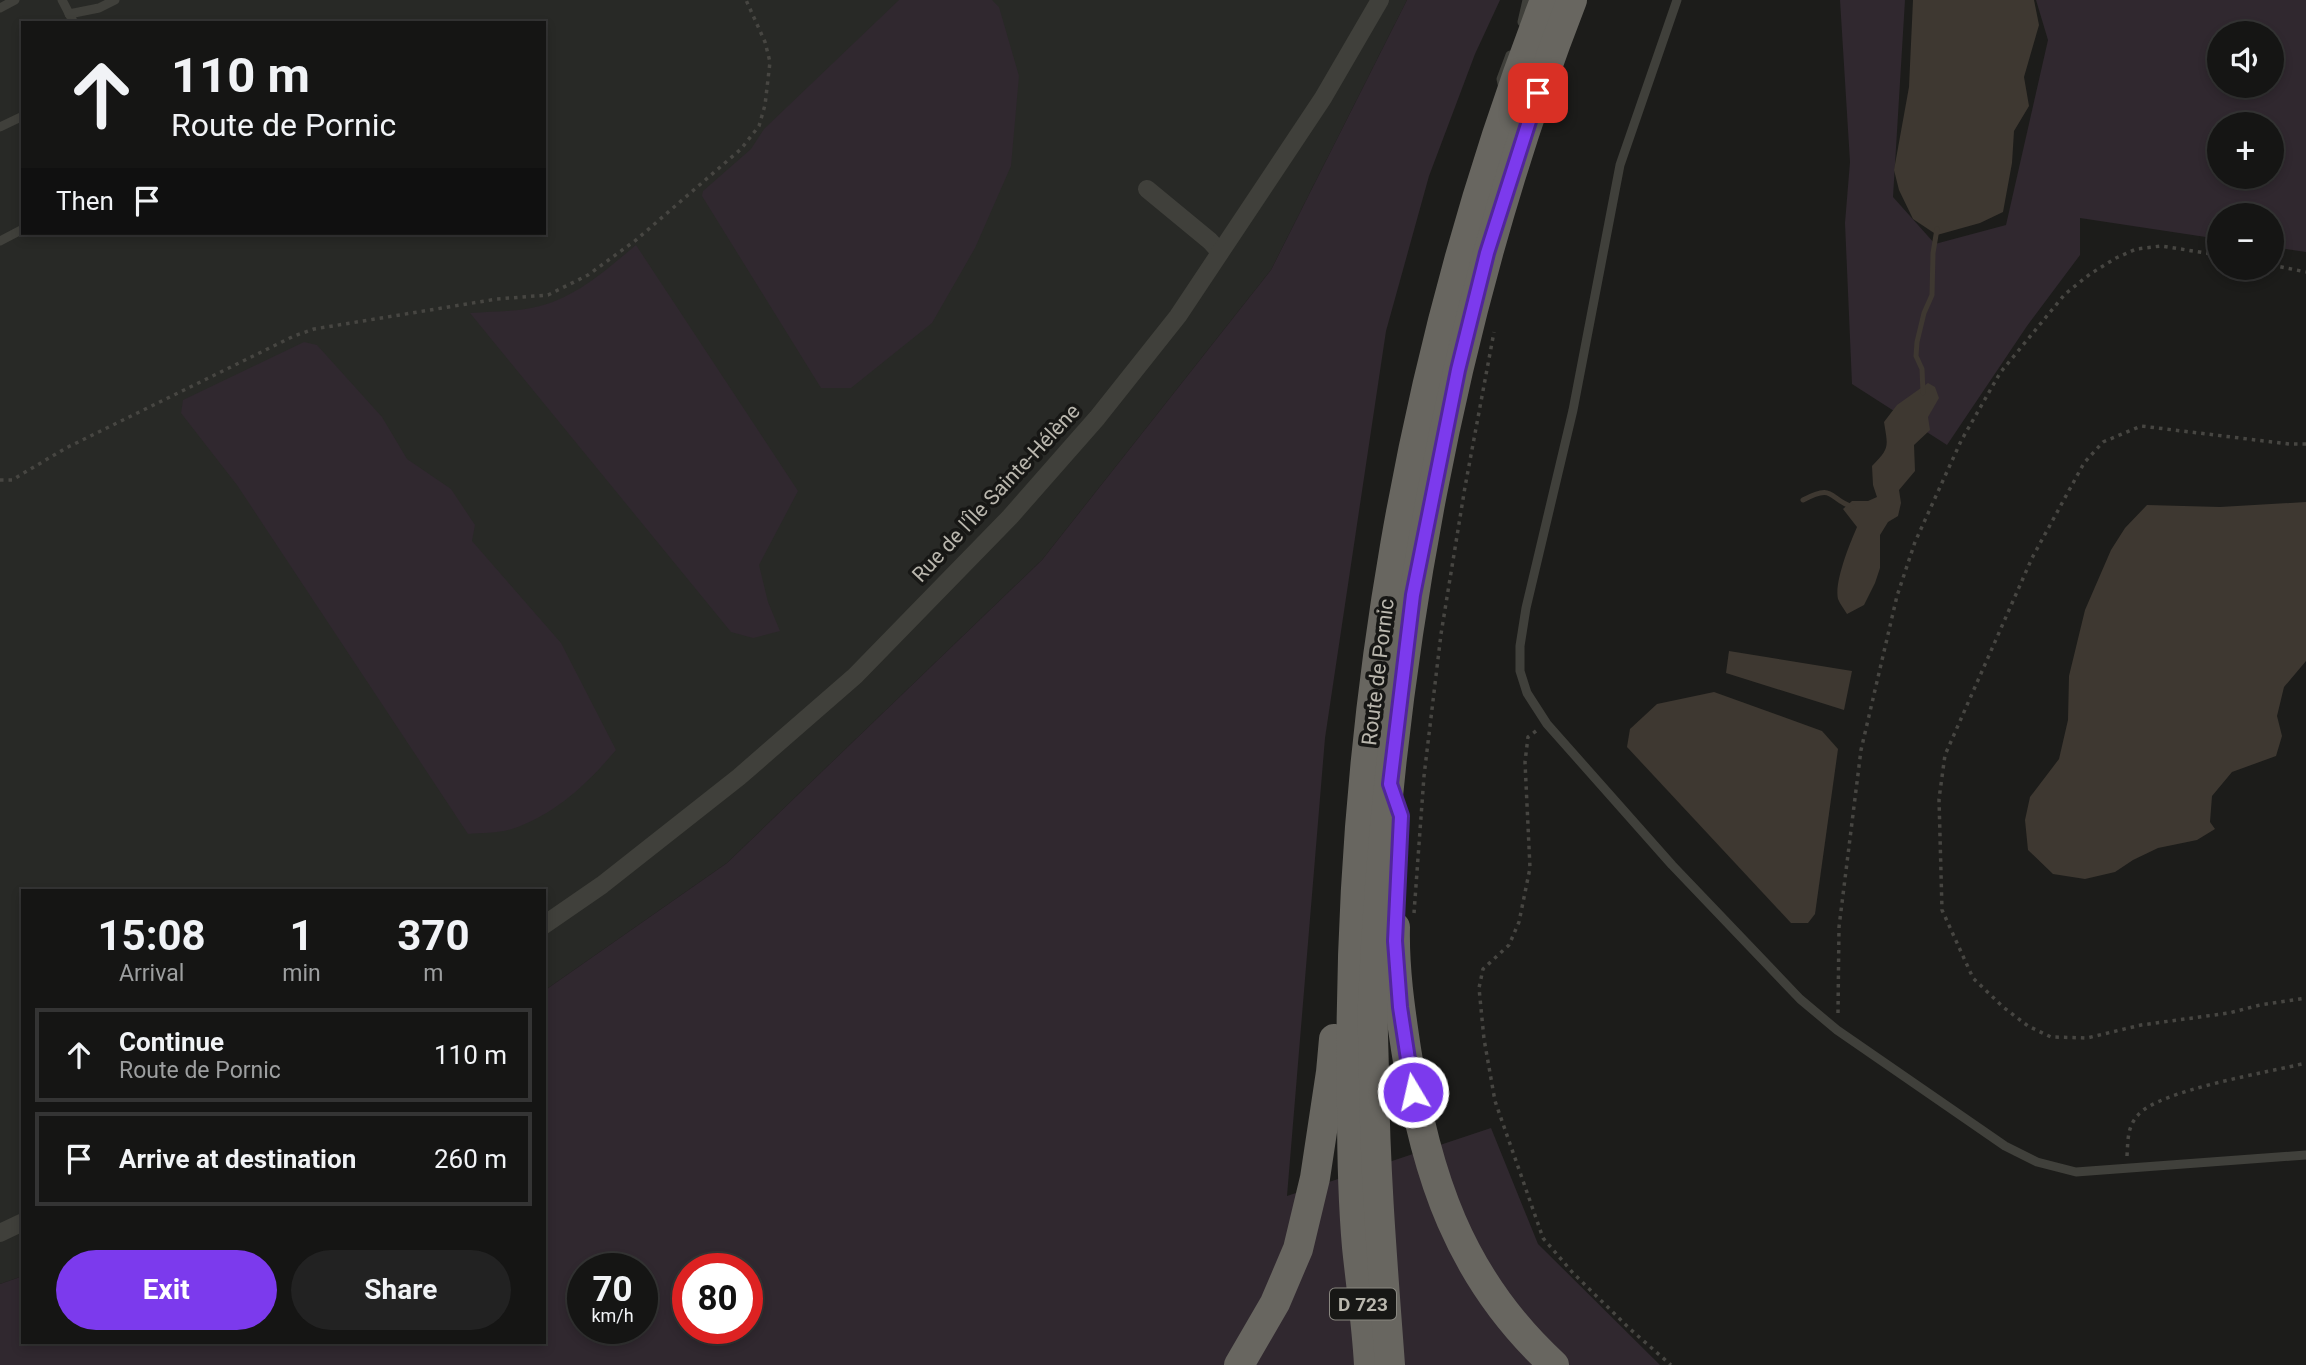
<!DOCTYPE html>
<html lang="en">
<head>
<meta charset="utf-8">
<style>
  :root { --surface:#151514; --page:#222; --text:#f1f3f6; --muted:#9d9fa0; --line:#343434; --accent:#7c3aed }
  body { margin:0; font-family:Roboto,sans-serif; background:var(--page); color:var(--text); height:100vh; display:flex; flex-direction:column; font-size:26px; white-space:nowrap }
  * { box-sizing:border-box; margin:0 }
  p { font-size:23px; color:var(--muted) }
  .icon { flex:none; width:38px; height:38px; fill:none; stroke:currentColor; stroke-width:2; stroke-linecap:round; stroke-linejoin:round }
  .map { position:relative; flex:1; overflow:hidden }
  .sheet { position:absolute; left:21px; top:889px; width:525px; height:455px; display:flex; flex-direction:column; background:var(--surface); border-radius:0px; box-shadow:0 4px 10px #0003,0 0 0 2px var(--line) }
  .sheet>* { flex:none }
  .banner { position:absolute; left:21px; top:21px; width:525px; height:214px; border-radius:0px; box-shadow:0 4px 10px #0003,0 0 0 2px var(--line); background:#151514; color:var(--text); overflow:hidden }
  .buttons { position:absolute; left:2207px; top:21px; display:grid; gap:14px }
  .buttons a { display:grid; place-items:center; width:77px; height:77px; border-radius:50%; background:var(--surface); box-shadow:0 4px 10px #0003,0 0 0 2px var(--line); font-size:35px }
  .speed { position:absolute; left:567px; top:1253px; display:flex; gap:14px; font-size:35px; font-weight:700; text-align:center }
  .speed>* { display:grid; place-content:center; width:91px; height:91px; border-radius:50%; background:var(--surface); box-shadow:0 4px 10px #0003,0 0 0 2px var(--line); line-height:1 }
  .speed small { font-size:18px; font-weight:400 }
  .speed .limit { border:10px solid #d22; background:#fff; color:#111 }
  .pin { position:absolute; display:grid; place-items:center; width:60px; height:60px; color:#fff; margin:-30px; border-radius:14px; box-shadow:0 4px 10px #0006 }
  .me { position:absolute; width:77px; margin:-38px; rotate:351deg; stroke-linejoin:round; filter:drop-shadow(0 0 5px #0008) }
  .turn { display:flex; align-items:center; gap:24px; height:147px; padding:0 35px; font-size:32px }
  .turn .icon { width:91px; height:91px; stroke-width:2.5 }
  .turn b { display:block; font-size:49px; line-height:60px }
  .then { display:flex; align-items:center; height:66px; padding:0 35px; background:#0003; gap:14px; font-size:26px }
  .eta { display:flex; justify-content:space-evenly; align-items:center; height:119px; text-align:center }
  .eta b { font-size:42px; font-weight:700; line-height:49px }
  .primary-button { display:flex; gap:14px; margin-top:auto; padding:14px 35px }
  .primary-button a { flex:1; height:80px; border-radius:42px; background:var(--accent); color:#fff; font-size:28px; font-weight:700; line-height:80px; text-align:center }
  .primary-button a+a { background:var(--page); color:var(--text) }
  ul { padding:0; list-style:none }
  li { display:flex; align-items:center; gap:21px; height:94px; margin:0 14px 10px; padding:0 21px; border:4px solid var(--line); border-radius:0px }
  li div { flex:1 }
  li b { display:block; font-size:26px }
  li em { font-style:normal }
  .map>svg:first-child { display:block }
  .built { fill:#282926; fill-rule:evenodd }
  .green { fill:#30282f; fill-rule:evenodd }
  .water { fill:#3e3831 }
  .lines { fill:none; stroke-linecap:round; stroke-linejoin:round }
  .stream { stroke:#3e3831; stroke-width:5 }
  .path { stroke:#474642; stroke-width:3.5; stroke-dasharray:3.5 5; stroke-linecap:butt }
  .service { stroke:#40403b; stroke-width:9 }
  .minor { stroke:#40403b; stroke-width:18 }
  .trunk { stroke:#686660; stroke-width:30 }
  .route-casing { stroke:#51269a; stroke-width:18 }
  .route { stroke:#7c3aed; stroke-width:12 }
  .labels { text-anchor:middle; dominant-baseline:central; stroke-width:7; stroke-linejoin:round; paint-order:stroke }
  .shield { fill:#171715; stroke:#898780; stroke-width:2 }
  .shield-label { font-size:19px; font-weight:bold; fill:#bab7ae }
  .street-label { font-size:21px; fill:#bab7ae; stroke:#171715 }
</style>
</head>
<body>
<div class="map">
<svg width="2306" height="1365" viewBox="0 0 2306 1365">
  <rect width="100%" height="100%" fill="#1c1c1a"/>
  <path class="built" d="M0 0H1407L1271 270 1042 560 727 863 544 991V891H23V1276L0 1284ZM23 23H544V233H23Z"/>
  <g class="green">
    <polygon points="899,0 992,0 999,7 1019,76 1011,166 975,248 932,323 851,388 821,388 702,196 703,191 751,149 764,129"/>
    <path d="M1407 0H1500L1475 54 1429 176 1386 331 1325 738 1287 1196 1491 1128 1538 1244 1660 1365H0V1284L23 1276V1342H544V991L727 863 1042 560 1271 270ZM583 1269H642V1328H583ZM688 1269H747V1328H688Z"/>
    <path d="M1840 0H1905L1893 197 1935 244 2006 225 2048 40 2036 0H2306V252L2272 247V215H2219V239L2080 218V255L2027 326 1947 445 1852 384 1845 223 1850 162ZM2219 33H2272V86H2219ZM2219 124H2272V177H2219Z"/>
    <path d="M636 245 798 491 759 565 768 602 780 631 753 638 731 632 470 313C493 311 518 312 540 306 578 296 607 269 636 245Z"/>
    <path d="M304 342 317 345 382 417 407 459 451 489 475 525 472 541 561 643 616 750C587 784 556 814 512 829 499 833 482 833 468 834L237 485 181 413 183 400Z"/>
  </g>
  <g class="water">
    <polygon points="1913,0 2034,0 2039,25 2024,77 2029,106 2014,131 2012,163 2003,212 1980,223 1937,235 1913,219 1899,190 1894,170 1909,87"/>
    <path d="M1928 383 1935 387 1939 398 1928 417 1930 430 1914 445 1915 471 1899 490 1901 503 1898 516 1888 522 1880 535V568L1875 583 1864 605 1847 614C1844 609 1840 604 1838 599 1834 582 1850 543 1857 527L1843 509 1852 501H1868L1877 497 1873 485 1872 466C1890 448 1888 447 1884 422L1897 405Z"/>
    <polygon points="2306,502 2306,661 2284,687 2277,716 2282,736 2276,756 2232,772 2212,796 2210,822 2215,829 2197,840 2158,848 2133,860 2115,872 2085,879 2053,874 2028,850 2025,820 2030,797 2059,759 2068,720 2069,676 2085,610 2111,550 2125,528 2147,505 2220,507"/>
    <polygon points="1729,651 1852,671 1844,710 1726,673"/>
    <polygon points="1714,692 1822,731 1838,749 1815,914 1808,923 1791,923 1627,747 1630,729 1657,704"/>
  </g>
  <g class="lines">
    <g class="stream">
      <polyline points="1923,393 1922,369 1916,356 1917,342 1924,313 1932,295 1933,253 1937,229"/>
      <path d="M1803 500C1835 483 1828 499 1853 507"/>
    </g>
    <g class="path">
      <polyline points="2272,265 2306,272"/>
      <polyline points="2306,444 2289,444 2141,426 2103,442 2084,463 2032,558 1945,755 1939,799 1942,910 1973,978 2003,1007 2028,1026 2051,1037 2087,1038 2141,1025 2229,1013 2260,1005 2306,998"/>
      <polyline points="0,480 12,480 66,448 294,336 314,329 497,299 548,295 588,275 636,240 741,149 759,126 765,105 770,62 765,42 746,0"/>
      <polyline points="1536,731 1528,737 1525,762 1530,868 1519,922 1509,945 1483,969 1479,988 1484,1039 1495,1101 1543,1238 1573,1273 1630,1329 1671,1365"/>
      <polyline points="1414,913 1424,776 1441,634 1465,487 1494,332"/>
      <polyline points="1838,1013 1839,927 1861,750 1897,596 1915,542 1961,441 2000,373 2065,294 2090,274 2116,258 2136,249 2161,246 2219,255"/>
      <path d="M2127 1156C2128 1141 2127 1127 2138 1115 2159 1090 2270 1072 2306 1063"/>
    </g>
    <g class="service">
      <polyline points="62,0 74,23"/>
      <polyline points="1677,0 1620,165 1573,410 1526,608 1520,646 1520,671 1527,693 1547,724 1672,865 1800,999 1837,1030 2005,1146 2037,1162 2076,1172 2306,1155"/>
      <polyline points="0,8 15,0"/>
      <polyline points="69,14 99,8 115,0"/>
      <polyline points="1522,22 1527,0"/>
      <polyline points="1503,88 1501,79 1510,55"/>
      <polyline points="0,127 23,116"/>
      <polyline points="0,241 23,229"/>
    </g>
    <g class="minor">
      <polyline points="1147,189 1210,241 1220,252"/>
      <polyline points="544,925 602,885 739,777 855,676 1010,517 1097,418 1178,316 1323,98 1380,0"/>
      <polyline points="0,1233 23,1222"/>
    </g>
    <g class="trunk">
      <path d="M1395 927C1394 968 1400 1009 1406 1049 1425 1173 1459 1278 1554 1365"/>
      <polyline points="1239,1365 1275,1303 1298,1249 1315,1178 1331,1072 1334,1039"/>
      <path d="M1369 1365C1367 1326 1361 1286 1357 1247 1353 1201 1352 1154 1352 1107 1345 732 1410 351 1545 0"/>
      <path d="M1390 1365C1383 1270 1375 1175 1374 1079 1374 1054 1372 1028 1373 1002 1388 665 1449 316 1572 0"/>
    </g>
  </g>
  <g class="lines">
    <g class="route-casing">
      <polyline id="route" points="1413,1092 1400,1007 1395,941 1401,816 1390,784 1413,595 1458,370 1487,253 1538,93"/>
    </g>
    <use href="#route" class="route"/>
  </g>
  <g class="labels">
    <rect class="shield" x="1330" y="1288.5" width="66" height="31" rx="5"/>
    <g class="shield-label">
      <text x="1363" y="1304">D 723</text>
    </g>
    <g class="street-label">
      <text transform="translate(996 493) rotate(-47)">Rue de l'Île Sainte-Hélène</text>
      <text transform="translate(1378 672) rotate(-83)">Route de Pornic</text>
    </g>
  </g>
</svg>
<div class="buttons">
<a><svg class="icon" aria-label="sound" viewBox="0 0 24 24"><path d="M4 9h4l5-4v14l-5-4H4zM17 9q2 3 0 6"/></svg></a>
<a>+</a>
<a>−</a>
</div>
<div class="speed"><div>70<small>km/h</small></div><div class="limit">80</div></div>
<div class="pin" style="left:1538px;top:93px;background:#d93025"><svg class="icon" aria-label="arrive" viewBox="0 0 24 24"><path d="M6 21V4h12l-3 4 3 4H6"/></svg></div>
<svg class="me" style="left:1413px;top:1092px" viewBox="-20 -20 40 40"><circle r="17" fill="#7c3aed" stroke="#fff" stroke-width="3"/><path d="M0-11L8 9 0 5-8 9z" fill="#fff"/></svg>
<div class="banner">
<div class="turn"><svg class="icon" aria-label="ahead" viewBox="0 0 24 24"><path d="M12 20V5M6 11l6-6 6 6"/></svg><div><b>110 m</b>Route de Pornic</div></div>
<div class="then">Then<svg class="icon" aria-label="arrive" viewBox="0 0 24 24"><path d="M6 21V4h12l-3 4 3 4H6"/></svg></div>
</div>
<section class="sheet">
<div class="eta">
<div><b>15:08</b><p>Arrival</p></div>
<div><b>1</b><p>min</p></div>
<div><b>370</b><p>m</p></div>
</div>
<ul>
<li><svg class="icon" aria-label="ahead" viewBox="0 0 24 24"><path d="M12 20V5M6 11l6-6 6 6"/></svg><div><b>Continue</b><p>Route de Pornic</p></div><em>110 m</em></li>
<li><svg class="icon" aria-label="arrive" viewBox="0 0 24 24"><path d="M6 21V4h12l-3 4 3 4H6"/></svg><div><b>Arrive at destination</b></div><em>260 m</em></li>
</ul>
<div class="primary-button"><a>Exit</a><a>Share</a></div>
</section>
</div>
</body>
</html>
